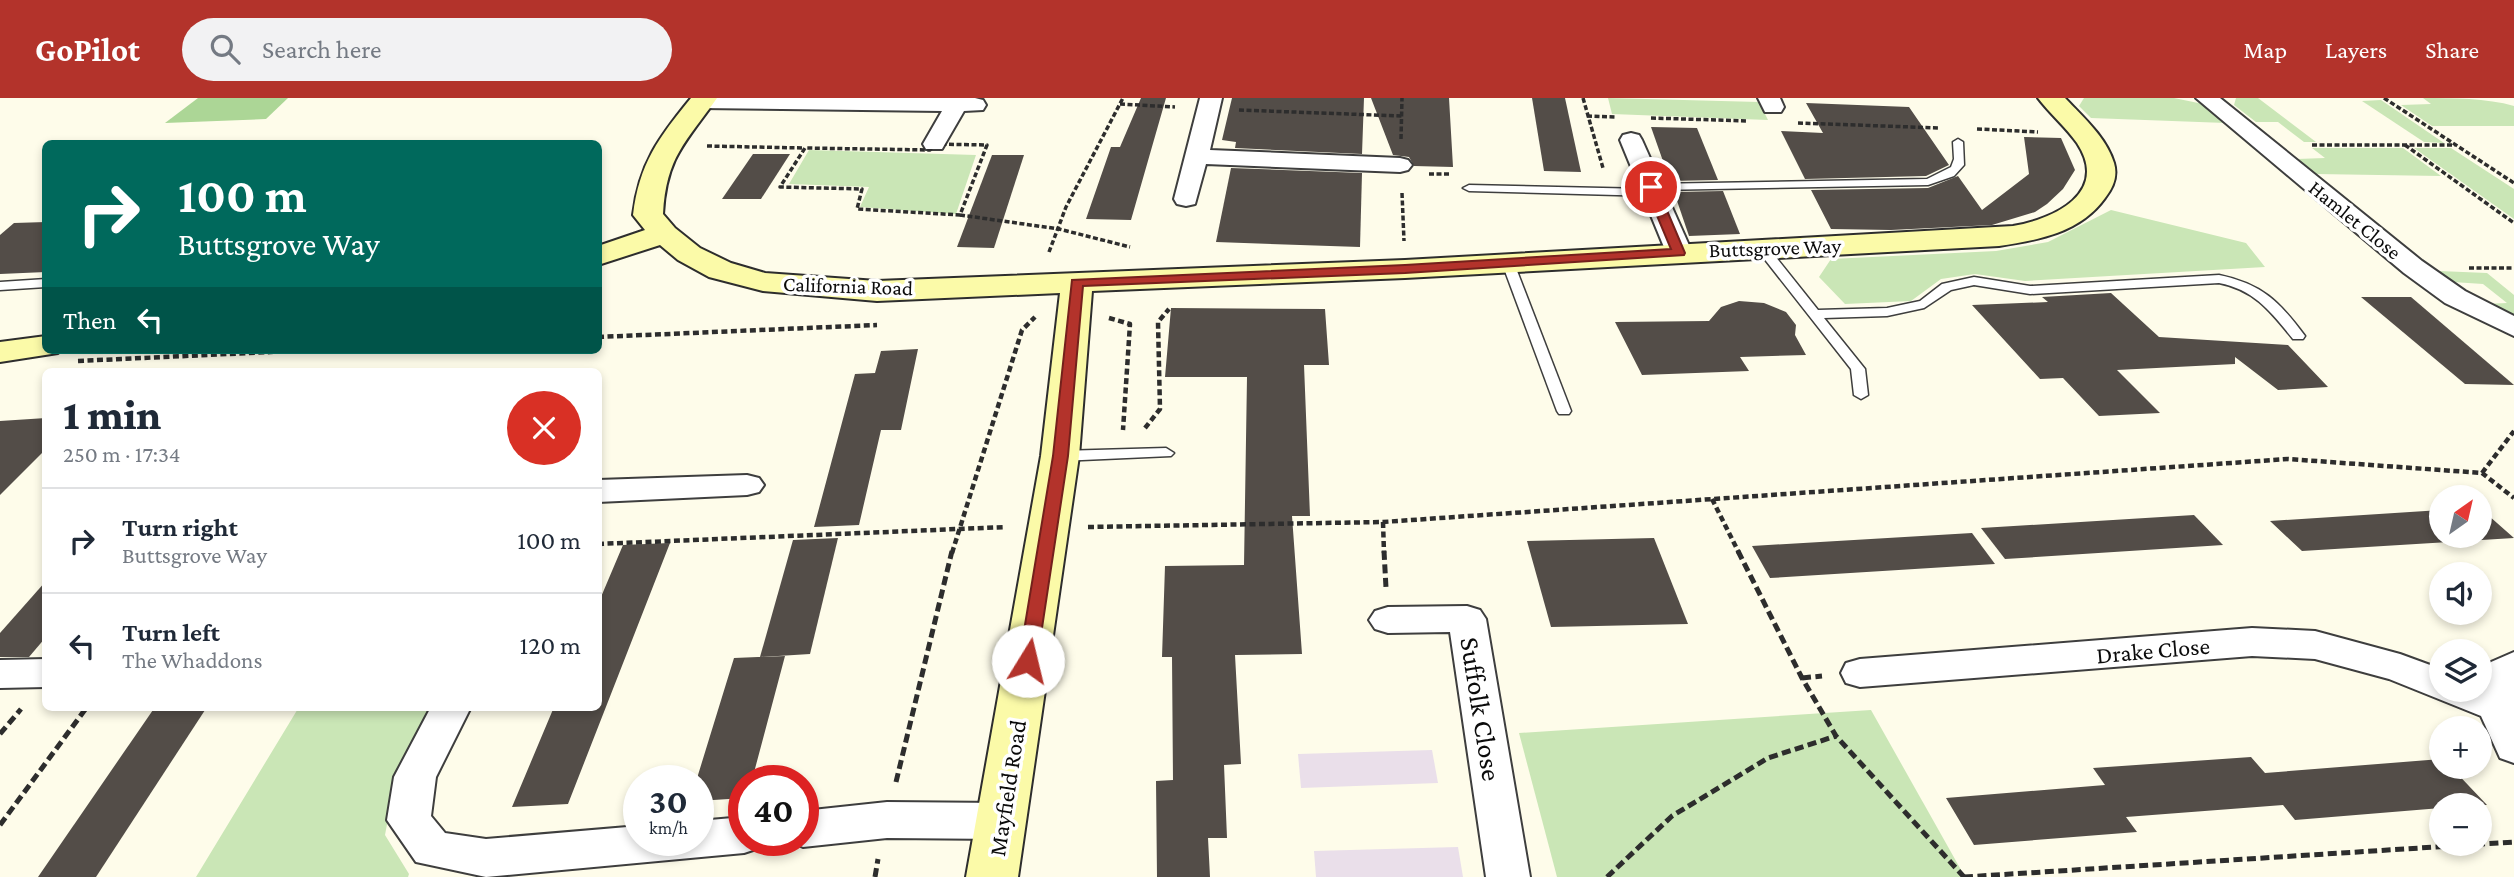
<!DOCTYPE html>
<html lang="en">
<head>
<meta charset="utf-8">
<style>
  :root { --surface:#fff; --page:#f2f2f3; --text:#1f2937; --muted:#747a83; --line:#e0e1e3; --accent:#b3332b }
  body { margin:0; font-family:"Crimson Pro",serif; background:var(--page); color:var(--text); height:100vh; display:flex; flex-direction:column; font-size:26px; white-space:nowrap }
  * { box-sizing:border-box; margin:0 }
  p { font-size:23px; color:var(--muted) }
  .icon { flex:none; width:38px; height:38px; fill:none; stroke:currentColor; stroke-width:2; stroke-linecap:round; stroke-linejoin:round }
  .map { position:relative; flex:1; overflow:hidden }
  .sheet { position:absolute; left:42px; top:270px; width:560px; height:343px; display:flex; flex-direction:column; background:var(--surface); border-radius:10px; box-shadow:0 4px 10px #0003 }
  .sheet>* { flex:none }
  .guide { position:absolute; left:42px; top:42px; width:560px; height:214px; border-radius:10px; box-shadow:0 4px 10px #0003; background:#00695c; color:#fff; overflow:hidden }
  .needle { width:46px; rotate:34deg }
  .fabs { position:absolute; left:2429px; top:387px; display:grid; gap:14px }
  .fabs a { display:grid; place-items:center; width:63px; height:63px; border-radius:50%; background:var(--surface); box-shadow:0 4px 10px #0003; font-size:35px }
  .speed { position:absolute; left:623px; top:667px; display:flex; gap:14px; font-size:35px; font-weight:700; text-align:center }
  .speed>* { display:grid; place-content:center; width:91px; height:91px; border-radius:50%; background:var(--surface); box-shadow:0 4px 10px #0003; line-height:1 }
  .speed small { font-size:18px; font-weight:400 }
  .speed .limit { border:10px solid #d22; background:#fff; color:#111 }
  .pin { position:absolute; display:grid; place-items:center; width:60px; height:60px; color:#fff; margin:-30px; border:4px solid #fff; border-radius:50%; box-shadow:0 2px 7px #0007 }
  .me { position:absolute; width:77px; margin:-38px; rotate:9deg; stroke-linejoin:round; filter:drop-shadow(0 0 5px #0008) }
  .turn { display:flex; align-items:center; gap:24px; height:147px; padding:0 21px; font-size:32px }
  .turn .icon { width:91px; height:91px; stroke-width:2.5 }
  .turn b { display:block; font-size:49px; line-height:60px }
  .then { display:flex; align-items:center; height:66px; padding:0 21px; background:#0003; gap:14px; font-size:26px }
  .round { display:grid; place-items:center; flex:none; width:74px; height:74px; border-radius:37px; background:var(--page) }
  .head { display:flex; align-items:center; justify-content:space-between; height:119px; padding:0 21px }
  h1 { font-size:42px; font-weight:800; line-height:52px }
  ul { padding:0; list-style:none }
  li { display:flex; align-items:center; gap:21px; height:105px; padding:0 21px; border-top:2px solid var(--line) }
  li div { flex:1 }
  li b { display:block; font-size:26px }
  li em { font-style:normal }
  header { display:flex; align-items:center; gap:42px; box-sizing:border-box; height:98px; padding:0 35px; background:var(--accent); color:#fff }
  header strong { font-size:33px }
  nav { display:flex; gap:38px; margin-inline-start:auto; font-size:24px }
  .search { width:490px; height:63px; background:var(--page); display:flex; align-items:center; gap:18px; box-sizing:border-box; padding:0 24px; border-radius:38px; color:var(--muted); font-size:26px }
  .map>svg:first-child { display:block }
  .industrial { fill:#eadfea }
  .green { fill:#cae6b6 }
  .forest { fill:#acd696 }
  .building { fill:#534d48 }
  .lines { fill:none; stroke-linecap:round; stroke-linejoin:round }
  .lane-casing { stroke:#3e3e3e; stroke-width:3 }
  .street-casing { stroke:#3e3e3e; stroke-width:4 }
  .secondary-casing { stroke:#2d2d2d; stroke-width:4 }
  .path-far2 { stroke:#2d2d2d; stroke-width:3.5; stroke-dasharray:5 2.5; stroke-linecap:butt }
  .path-far1 { stroke:#2d2d2d; stroke-width:4.5; stroke-dasharray:6 3.5; stroke-linecap:butt }
  .path { stroke:#2d2d2d; stroke-width:5; stroke-dasharray:9 4.5; stroke-linecap:butt }
  .lane { fill:#fff; fill-rule:evenodd }
  .street { fill:#fff; fill-rule:evenodd }
  .secondary { fill:#fbfaa8; fill-rule:evenodd }
  .route { fill:#b3332b; stroke:#74211c; stroke-width:2 }
  .labels { text-anchor:middle; dominant-baseline:central; stroke-width:7; stroke-linejoin:round; paint-order:stroke }
  .far-street-label { font-size:21px; fill:#0b0b0b; stroke:#fff }
  .street-label { font-size:24px; fill:#0b0b0b; stroke:#fff }
  .near-street-label { font-size:28px; fill:#0b0b0b; stroke:#fff }
</style>
</head>
<body>
<header>
<strong>GoPilot</strong>
<div class="search"><svg class="icon" aria-label="search" viewBox="0 0 24 24"><circle cx="10" cy="10" r="6"/><path d="M15 15l6 6"/></svg>Search here</div>
<nav><a>Map</a><a>Layers</a><a>Share</a></nav>
</header>
<div class="map">
<svg width="2514" height="779" viewBox="0 0 2514 779">
  <rect width="100%" height="100%" fill="#fefcea"/>
  <g class="industrial">
    <polygon points="1432,652 1438,685 1301,690 1298,656"/>
    <polygon points="1458,749 1463,779 1316,779 1314,753"/>
  </g>
  <g class="green">
    <polygon points="1608,0 1759,4 1768,22 1612,16"/>
    <polygon points="2084,0 2174,0 2203,6 2226,25 2091,20 2079,8"/>
    <polygon points="2236,0 2258,0 2316,44 2304,44 2278,24 2256,24 2234,7"/>
    <path d="M2423 0C2452 0 2487 0 2514 8V28H2432L2401 7 2431 6Z"/>
    <polygon points="2381,2 2444,45 2424,44 2362,3"/>
    <polygon points="2312,50 2403,50 2441,78 2316,76 2297,61 2325,60"/>
    <polygon points="2414,50 2451,50 2514,91 2514,121"/>
    <polygon points="809,52 976,57 956,116 860,109 869,89 789,86"/>
    <polygon points="2111,112 2246,145 2265,169 2025,183 1975,176 1941,181 1911,203 1845,206 1819,179 1831,161 1996,153 2048,144"/>
    <polygon points="2439,173 2487,175 2514,197 2514,220 2484,206 2507,205 2483,186 2453,184"/>
    <polygon points="299,609 439,609 393,694 385,737 409,776 408,779 196,779"/>
    <polygon points="1871,612 1965,779 1557,779 1519,635"/>
  </g>
  <polygon class="forest" points="198,0 288,0 266,21 165,25"/>
  <g class="building">
    <polygon points="1141,0 1166,0 1131,122 1086,121 1111,49 1120,49"/>
    <polygon points="1232,0 1364,0 1362,56 1235,50 1236,44 1222,42"/>
    <polygon points="1371,0 1449,0 1453,69 1414,68 1409,59 1393,57"/>
    <polygon points="1532,0 1565,0 1581,74 1544,73"/>
    <polygon points="1806,5 1909,9 1949,67 1926,78 1805,81 1781,33 1823,35"/>
    <polygon points="1651,29 1697,30 1718,82 1670,83"/>
    <polygon points="2024,39 2061,40 2075,72 2063,91 2047,106 2035,114 1992,127 1891,132 1831,131 1811,92 1928,90 1958,78 1982,112 2029,76"/>
    <polygon points="753,56 790,56 761,101 722,101"/>
    <polygon points="992,57 1024,57 994,150 957,149"/>
    <polygon points="1231,70 1362,75 1360,149 1216,144"/>
    <polygon points="1723,93 1740,136 1689,138 1674,94"/>
    <polygon points="46,124 46,174 0,176 0,137 14,125"/>
    <polygon points="2111,195 2159,239 2288,247 2328,289 2278,292 2235,259 2235,266 2117,272 2160,315 2099,318 2063,280 2040,281 1972,207 2048,204 2042,199"/>
    <polygon points="2361,199 2411,199 2514,287 2465,286"/>
    <polygon points="1739,203 1764,205 1786,214 1796,227 1795,237 1806,257 1740,259 1749,273 1642,277 1615,224 1709,223 1721,209"/>
    <polygon points="1171,210 1325,211 1329,267 1304,267 1310,418 1292,418 1302,556 1235,557 1241,666 1224,667 1227,740 1208,740 1210,779 1157,779 1156,683 1173,682 1172,559 1162,559 1165,468 1244,467 1247,279 1165,279"/>
    <polygon points="918,251 901,332 881,332 859,427 814,429 855,276 875,275 881,253"/>
    <polygon points="46,320 46,351 0,397 0,323"/>
    <polygon points="2480,410 2514,440 2302,453 2270,423 2441,412 2441,438 2480,438"/>
    <polygon points="2194,417 2223,447 2005,461 1981,430"/>
    <polygon points="1972,435 1995,466 1770,480 1752,448"/>
    <polygon points="838,440 810,556 760,559 793,442"/>
    <polygon points="1654,440 1688,526 1551,529 1527,443"/>
    <polygon points="670,445 568,706 512,709 554,609 598,609 598,506 623,447"/>
    <polygon points="46,483 46,539 29,559 0,559 0,535"/>
    <polygon points="785,558 752,682 744,682 744,700 698,703 698,677 734,560"/>
    <polygon points="155,609 207,609 96,779 38,779"/>
    <polygon points="2251,659 2265,675 2441,661 2441,668 2450,668 2487,707 2441,707 2441,710 2295,722 2283,707 2126,719 2137,734 1974,747 1946,700 2105,687 2093,670"/>
  </g>
  <g class="lines">
    <g class="lane-casing">
      <g id="lane">
        <polygon points="1958,41 1963,44 1964,67 1954,78 1928,87 1657,92 1660,95 1654,98 1469,93 1463,90 1469,87 1647,91 1647,87 1651,86 1927,81 1951,69 1954,61 1953,44"/>
        <path d="M1763 147 1767 148 1818 212 1887 210 1920 203 1942 186 1974 179 2030 188 2219 177C2262 186 2279 203 2305 238L2303 241H2293C2271 214 2255 192 2219 185L2030 196 1974 187 1951 192 1924 210 1887 218 1824 220 1865 271 1868 297 1861 301 1854 297 1851 271 1759 154 1757 151Z"/>
        <polygon points="1508,161 1514,165 1571,313 1569,316 1559,316 1557,313 1502,165"/>
        <polygon points="46,181 46,189 0,192 0,184"/>
        <polygon points="1166,350 1174,355 1171,358 1060,363 1052,358 1060,353"/>
      </g>
    </g>
    <g class="street-casing">
      <g id="street">
        <polygon points="692,0 975,0 983,2 986,7 983,12 964,13 942,51 926,51 923,46 942,13 701,10 693,8 690,3"/>
        <polygon points="1200,0 1222,0 1210,52 1400,60 1408,62 1412,67 1408,72 1400,74 1206,66 1195,106 1186,108 1177,106 1174,101"/>
        <polygon points="1758,0 1780,0 1784,9 1781,14 1765,14"/>
        <polygon points="2196,0 2220,0 2422,163 2465,193 2514,218 2514,238 2445,205 2404,175"/>
        <polygon points="1631,35 1639,37 1642,42 1692,154 1688,160 1679,162 1670,160 1666,154 1620,42 1623,37"/>
        <polygon points="747,377 759,380 764,387 759,394 747,397 598,404 598,382"/>
        <polygon points="1467,508 1480,512 1486,521 1530,779 1486,779 1450,534 1388,535 1375,531 1369,522 1375,513 1388,509"/>
        <polygon points="2252,530 2315,533 2400,556 2441,571 2441,592 2480,592 2480,586 2482,587 2491,564 2514,554 2514,665 2500,660 2481,618 2389,581 2315,561 2252,558 1860,589 1846,585 1841,575 1846,565 1860,561"/>
        <polygon points="46,561 46,589 0,590 0,562"/>
        <polygon points="431,609 471,609 436,679 431,718 445,735 486,741 639,728 639,742 698,742 698,723 744,719 744,742 763,742 759,750 744,755 486,779 416,764 387,722 394,679"/>
        <polygon points="887,704 1002,705 1017,711 1024,723 1017,735 1002,741 887,740 803,749 787,742 803,742 803,713"/>
      </g>
    </g>
    <g class="secondary-casing">
      <g id="secondary">
        <path d="M691 0H717C686 44 666 59 663 116L675 130 700 150 731 165 765 175 877 183 1405 162 2013 128C2054 121 2110 95 2077 45 2066 29 2050 16 2038 0H2065C2083 19 2106 39 2114 65 2118 78 2113 90 2105 100 2080 135 2038 142 1999 148L1405 180 1092 193 1079 358 1018 779H966L1041 358 1060 195 877 203 763 193 709 179 678 162 660 147 598 167V148L645 132 633 117C639 66 659 39 691 0Z"/>
        <polygon points="46,238 46,252 60,252 58,255 0,264 0,244"/>
      </g>
    </g>
    <g class="path-far2">
      <polyline points="1583,0 1603,70"/>
      <polyline points="2384,0 2514,85"/>
      <polyline points="1120,6 1175,9"/>
      <polyline points="1239,12 1402,18"/>
      <polyline points="1587,18 1615,19"/>
      <polyline points="1651,20 1748,23"/>
      <polyline points="1798,25 1940,30"/>
      <polyline points="1977,31 2038,34"/>
      <polyline points="1401,41 1402,0"/>
      <polygon points="934,46 987,47 960,117 857,111 862,91 780,89 805,50 930,52"/>
      <polyline points="2312,47 2455,47"/>
      <polyline points="2405,47 2514,125"/>
      <polyline points="707,48 804,50"/>
      <polyline points="1429,76 1449,76"/>
      <polyline points="1402,95 1404,143"/>
      <polyline points="960,117 1059,131 1130,149"/>
      <polyline points="1049,154 1066,109 1123,0"/>
      <polyline points="2469,170 2514,170"/>
    </g>
    <g class="path-far1">
      <polyline points="1109,220 1130,226 1123,332"/>
      <polyline points="598,239 877,227"/>
      <polyline points="78,263 314,252"/>
      <polyline points="1145,330 1160,311 1158,224 1169,211"/>
      <polyline points="2482,375 2514,333"/>
      <polyline points="1712,401 1739,455"/>
      <polyline points="1383,424 1384,455"/>
      <polyline points="1088,429 1383,424 2288,361 2482,375 2514,400"/>
      <polyline points="598,446 1006,429"/>
      <polyline points="952,455 1022,232 1035,219"/>
    </g>
    <g class="path">
      <polyline points="1384,453 1386,490"/>
      <polyline points="1738,453 1802,580 1836,638 1964,779"/>
      <polyline points="1802,580 1822,578"/>
      <polyline points="0,636 21,611"/>
      <polyline points="896,684 952,453"/>
      <polyline points="0,727 87,609"/>
      <polyline points="875,779 878,761"/>
      <polyline points="1607,779 1672,718 1768,660 1836,638"/>
      <polyline points="1964,779 2514,744"/>
    </g>
    <use href="#lane" class="lane"/>
    <use href="#street" class="street"/>
    <use href="#secondary" class="secondary"/>
  </g>
  <polygon class="route" points="1651,86 1657,89 1685,155 1684,157 1405,175 1083,188 1068,358 1037,563 1034,568 1021,568 1019,563 1053,358 1072,182 1405,167 1671,151 1645,89"/>
  <g class="labels">
    <g class="far-street-label">
      <text transform="translate(2355 122) rotate(39)">Hamlet Close</text>
      <text transform="translate(1775 150) rotate(-2)">Buttsgrove Way</text>
      <text transform="translate(848 188) rotate(2)">California Road</text>
    </g>
    <g class="street-label">
      <text transform="translate(2153 552) rotate(-5)">Drake Close</text>
      <text transform="translate(1007 690) rotate(-81)">Mayfield Road</text>
    </g>
    <g class="near-street-label">
      <text transform="translate(1481 611) rotate(81)">Suffolk Close</text>
    </g>
  </g>
</svg>
<div class="fabs">
<a><svg class="needle" viewBox="-14 -14 28 28"><path d="M0-13l5 13h-10z" fill="#e53935"/><path d="M0 13l5-13h-10z" fill="#747a83"/></svg></a>
<a><svg class="icon" aria-label="sound" viewBox="0 0 24 24"><path d="M4 9h4l5-4v14l-5-4H4zM17 9q2 3 0 6"/></svg></a>
<a><svg class="icon" aria-label="layers" viewBox="0 0 24 24"><path d="M12 4l9 5-9 5-9-5zM3 14l9 5 9-5"/></svg></a>
<a>+</a>
<a>−</a>
</div>
<div class="speed"><div>30<small>km/h</small></div><div class="limit">40</div></div>
<div class="pin" style="left:1651px;top:89px;background:#d93025"><svg class="icon" aria-label="arrive" viewBox="0 0 24 24"><path d="M6 21V4h12l-3 4 3 4H6"/></svg></div>
<svg class="me" style="left:1028px;top:563px" viewBox="-20 -20 40 40"><circle r="19" fill="#fff"/><path d="M0-13L10 11 0 6-10 11z" fill="#b3332b"/></svg>
<div class="guide">
<div class="turn"><svg class="icon" aria-label="right" viewBox="0 0 24 24"><path d="M7 20v-9h11M14 6l5 5-5 5"/></svg><div><b>100 m</b>Buttsgrove Way</div></div>
<div class="then">Then<svg class="icon" aria-label="left" viewBox="0 0 24 24"><path d="M17 20v-9H6M10 6l-5 5 5 5"/></svg></div>
</div>
<section class="sheet">
<div class="head"><div><h1>1 min</h1><p>250 m · 17:34</p></div><a class="round" style="background:#d93025;color:#fff"><svg class="icon" aria-label="close" viewBox="0 0 24 24"><path d="M6 6l12 12M18 6L6 18"/></svg></a></div>
<ul>
<li><svg class="icon" aria-label="right" viewBox="0 0 24 24"><path d="M7 20v-9h11M14 6l5 5-5 5"/></svg><div><b>Turn right</b><p>Buttsgrove Way</p></div><em>100 m</em></li>
<li><svg class="icon" aria-label="left" viewBox="0 0 24 24"><path d="M17 20v-9H6M10 6l-5 5 5 5"/></svg><div><b>Turn left</b><p>The Whaddons</p></div><em>120 m</em></li>
</ul>
</section>
</div>
</body>
</html>
